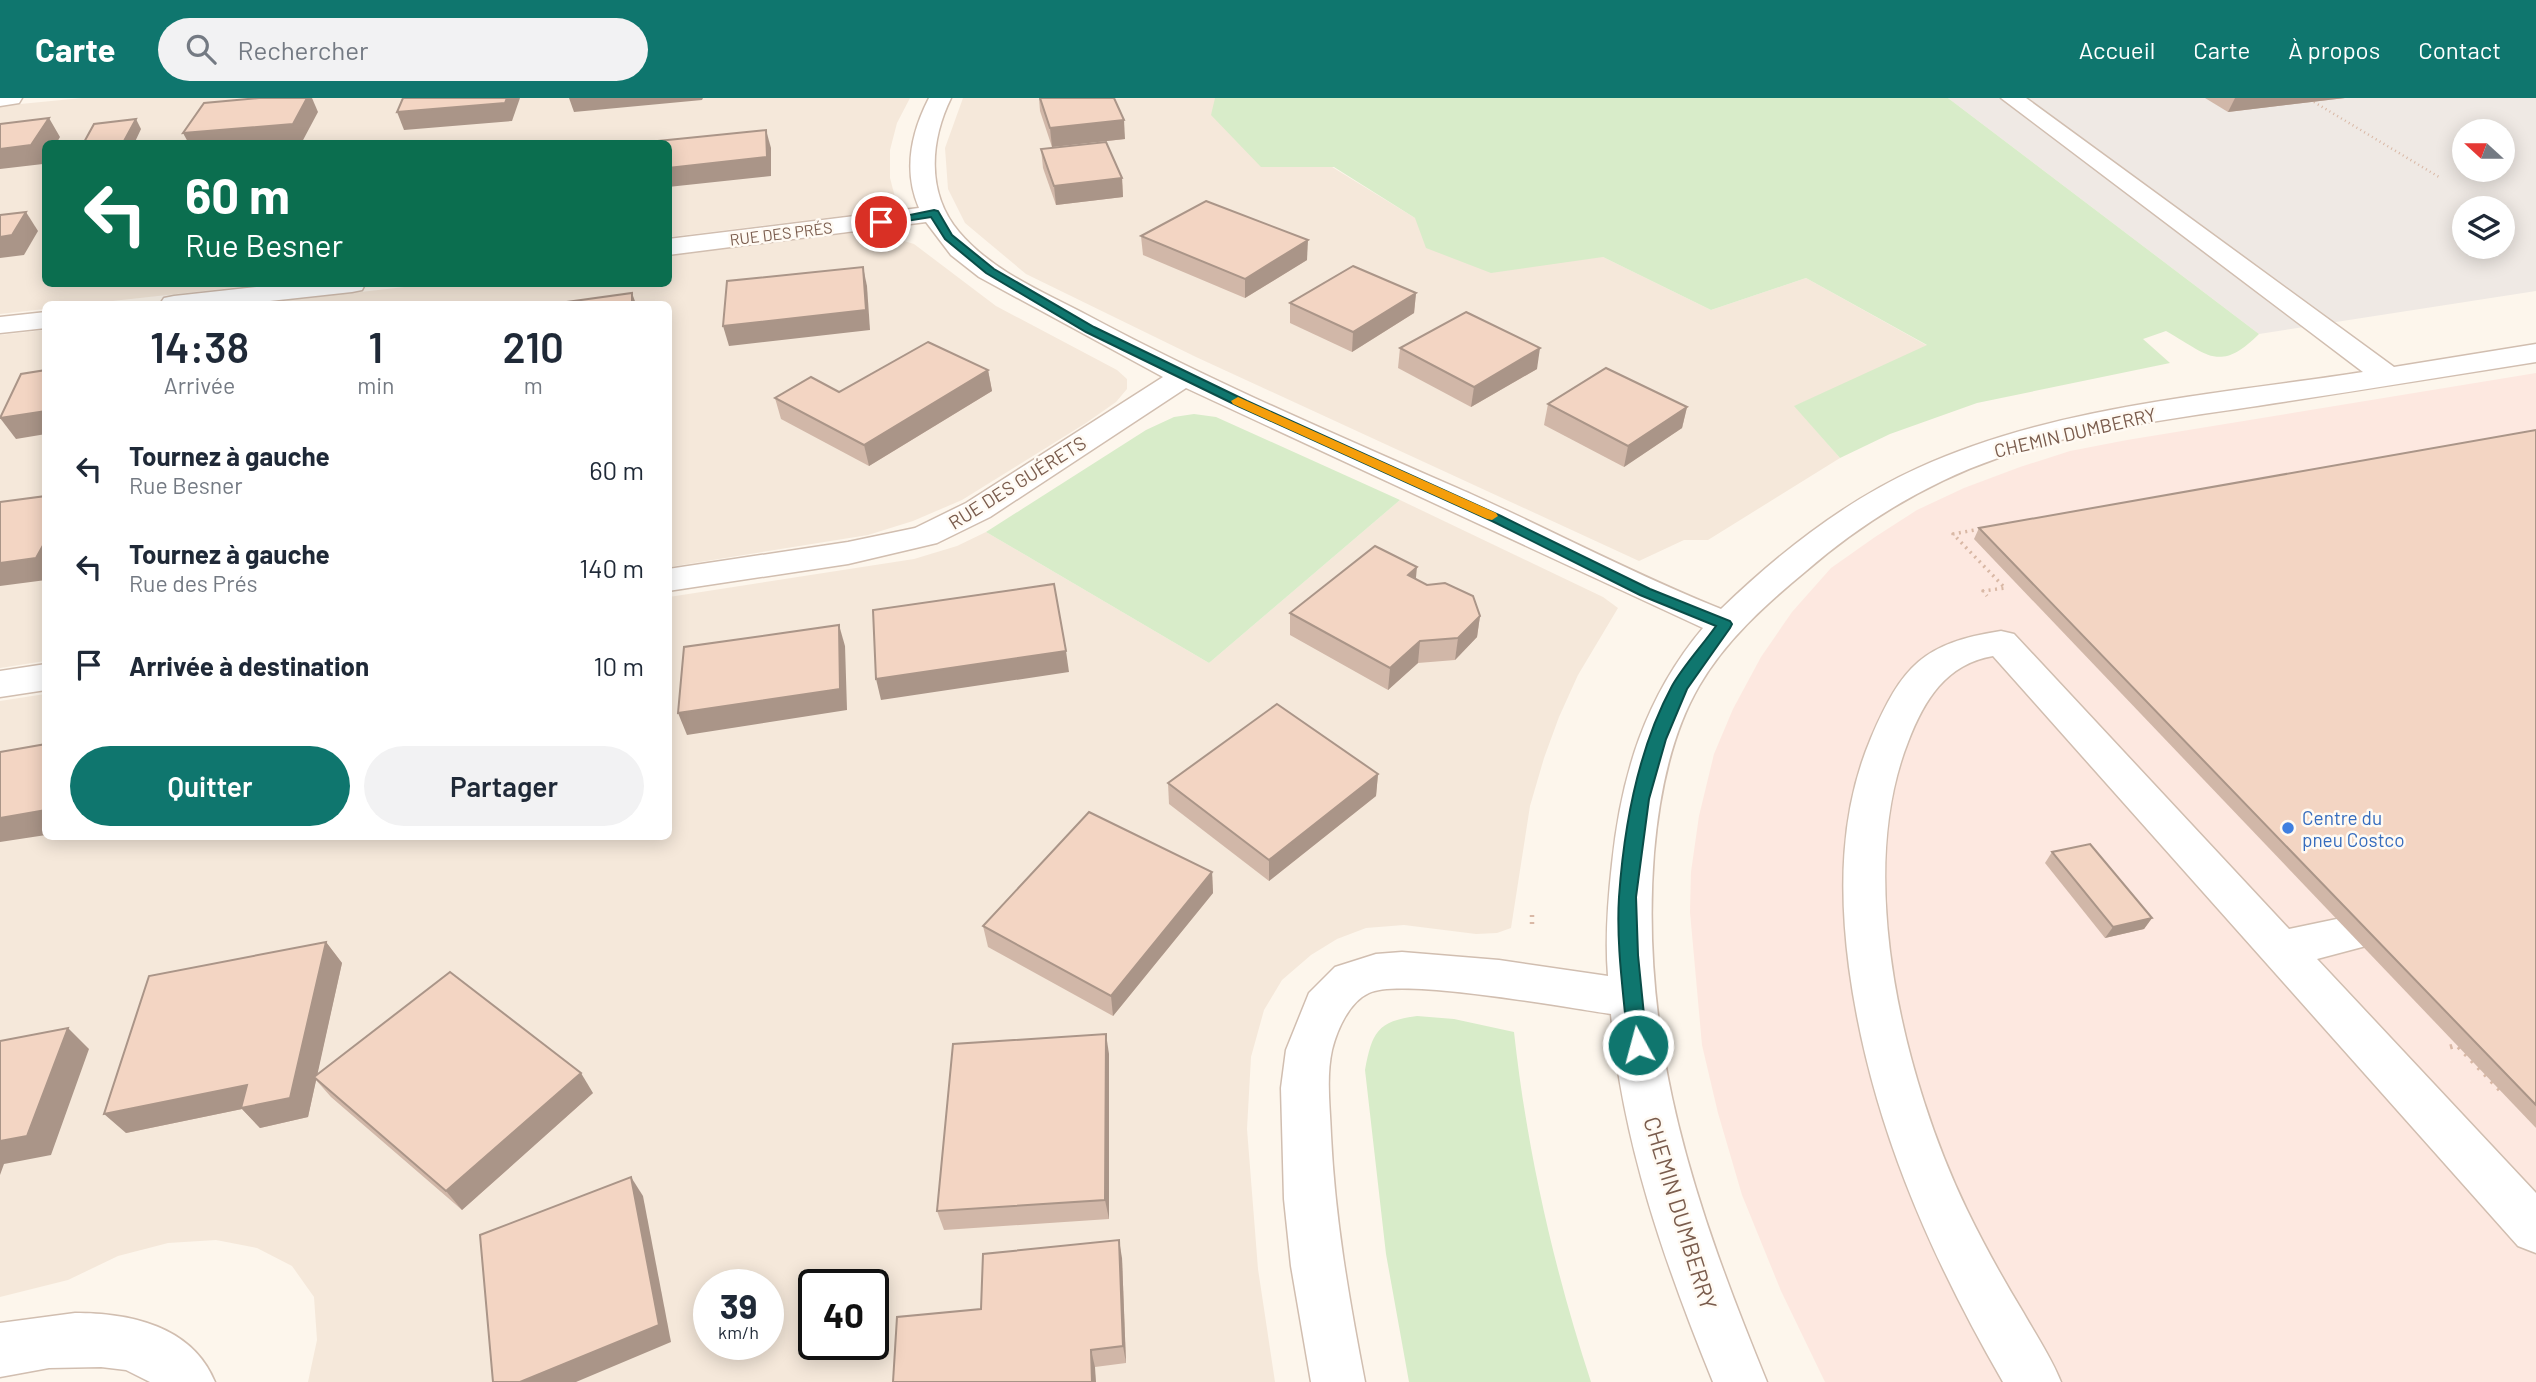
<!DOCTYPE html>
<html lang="fr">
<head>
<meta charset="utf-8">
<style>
  :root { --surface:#fff; --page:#f2f2f3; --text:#1f2937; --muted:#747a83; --accent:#0f766e }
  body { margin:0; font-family:Barlow,sans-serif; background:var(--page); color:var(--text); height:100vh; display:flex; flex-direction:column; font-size:26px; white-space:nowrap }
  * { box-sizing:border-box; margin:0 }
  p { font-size:23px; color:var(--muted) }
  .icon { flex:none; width:38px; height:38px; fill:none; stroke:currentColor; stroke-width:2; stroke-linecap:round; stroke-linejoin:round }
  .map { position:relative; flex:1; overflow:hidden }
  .details { position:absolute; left:42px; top:203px; width:630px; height:539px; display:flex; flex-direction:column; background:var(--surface); border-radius:10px; box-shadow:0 4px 18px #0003 }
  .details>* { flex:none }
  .guide { position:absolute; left:42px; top:42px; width:630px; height:147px; border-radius:10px; box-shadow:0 4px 18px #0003; background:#0b6e4f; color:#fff; overflow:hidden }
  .needle { width:46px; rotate:291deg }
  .buttons { position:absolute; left:2452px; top:21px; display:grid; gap:14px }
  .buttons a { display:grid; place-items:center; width:63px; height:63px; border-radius:50%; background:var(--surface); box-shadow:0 4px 18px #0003; font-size:35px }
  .speed { position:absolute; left:693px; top:1171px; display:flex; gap:14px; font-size:35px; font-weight:700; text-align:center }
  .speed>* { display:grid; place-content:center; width:91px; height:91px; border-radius:50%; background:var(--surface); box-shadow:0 4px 18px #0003; line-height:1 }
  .speed small { font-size:18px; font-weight:400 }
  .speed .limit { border:4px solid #111; border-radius:10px; background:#fff; color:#111 }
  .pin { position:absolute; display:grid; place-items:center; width:60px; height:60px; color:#fff; margin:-30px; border:4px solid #fff; border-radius:50%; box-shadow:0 2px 7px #0007 }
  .me { position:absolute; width:77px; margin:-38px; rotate:353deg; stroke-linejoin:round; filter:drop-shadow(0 0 5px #0008) }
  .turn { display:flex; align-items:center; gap:24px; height:147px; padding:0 28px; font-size:32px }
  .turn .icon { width:91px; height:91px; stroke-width:2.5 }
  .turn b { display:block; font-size:49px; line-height:60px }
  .eta { display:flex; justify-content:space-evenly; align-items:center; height:119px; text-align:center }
  .eta b { font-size:42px; font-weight:600; line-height:49px }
  .action { display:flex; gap:14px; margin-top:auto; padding:14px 28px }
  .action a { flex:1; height:80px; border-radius:42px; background:var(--accent); color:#fff; font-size:28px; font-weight:600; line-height:80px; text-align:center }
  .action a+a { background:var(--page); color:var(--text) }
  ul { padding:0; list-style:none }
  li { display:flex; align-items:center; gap:21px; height:98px; padding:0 28px }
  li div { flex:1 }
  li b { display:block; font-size:26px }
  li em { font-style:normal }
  header { display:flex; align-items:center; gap:42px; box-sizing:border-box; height:98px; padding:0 35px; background:var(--accent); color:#fff }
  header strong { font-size:33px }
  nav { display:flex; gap:38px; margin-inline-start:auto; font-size:24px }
  .search { width:490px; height:63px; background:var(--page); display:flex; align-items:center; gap:18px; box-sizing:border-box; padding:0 24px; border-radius:38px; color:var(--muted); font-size:26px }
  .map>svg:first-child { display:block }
  .residential { fill:#f5e8da; fill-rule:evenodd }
  .commercial { fill:#fde8e0 }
  .industrial { fill:#efe9e4; fill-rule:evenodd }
  .green { fill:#d8ecc9 }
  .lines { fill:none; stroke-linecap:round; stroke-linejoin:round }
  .minor-casing { stroke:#d1beb0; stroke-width:3 }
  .path-far3 { stroke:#d9b8a5; stroke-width:2.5; stroke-dasharray:1 3.5; stroke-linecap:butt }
  .path-far2 { stroke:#d9b8a5; stroke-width:3.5; stroke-dasharray:2 4.5; stroke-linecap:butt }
  .path-far1 { stroke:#d9b8a5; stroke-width:4.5; stroke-dasharray:2 5; stroke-linecap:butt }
  .path { stroke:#d9b8a5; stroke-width:5; stroke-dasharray:2.5 7; stroke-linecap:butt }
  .minor { fill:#fff; fill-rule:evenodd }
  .wall { fill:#d1b7a8 }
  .shaded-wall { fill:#aa9588 }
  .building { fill:#f3d5c3; stroke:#aa9588; stroke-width:2 }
  .route { fill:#0f766e; stroke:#0a4d48; stroke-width:2 }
  .slow { fill:#f59e0b }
  .shop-dot { fill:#3f7fe0; stroke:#fffaf3; stroke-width:2.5 }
  .labels { text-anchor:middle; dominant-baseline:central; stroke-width:5; stroke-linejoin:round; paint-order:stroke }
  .far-street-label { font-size:16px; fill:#7a5c4d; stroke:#fffaf3 }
  .street-label { font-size:19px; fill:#7a5c4d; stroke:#fffaf3 }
  .shop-label { font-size:19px; fill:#366cbe; stroke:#fffaf3; text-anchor:start }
  .near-street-label { font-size:23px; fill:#7a5c4d; stroke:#fffaf3 }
</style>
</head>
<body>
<header>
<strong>Carte</strong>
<div class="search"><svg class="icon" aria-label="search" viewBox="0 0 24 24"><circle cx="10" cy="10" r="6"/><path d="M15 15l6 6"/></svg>Rechercher</div>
<nav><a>Accueil</a><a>Carte</a><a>À propos</a><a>Contact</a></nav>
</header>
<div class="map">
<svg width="2536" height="1284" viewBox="0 0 2536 1284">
  <rect width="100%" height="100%" fill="#fdf6ec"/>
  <g class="residential">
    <polygon points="82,0 910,0 897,25 890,52 890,80 895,99 887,107 866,115 669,139 668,46 46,46 46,186 268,186 85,206 46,206 45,211 0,216 0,8"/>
    <polygon points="963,0 1220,0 1415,120 1603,159 1711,212 1806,180 1928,248 1795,308 1840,360 1708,442 1684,442 1639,463 1196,259 1026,176 965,125 948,91 945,50"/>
    <polygon points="853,135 877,135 914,146 996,208 1117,272 1127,281 1127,291 1116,304 1086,325 962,402 913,423 868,437 669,469 668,206 255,206 431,186 668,186 669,157"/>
    <polygon points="45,232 45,563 0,570 0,237"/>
    <path d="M1400 402 1603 499 1618 510 1578 577 1559 619 1544 660 1530 708 1511 830 1497 835 1476 836 1404 827 1366 830 1337 841 1311 857 1282 882 1264 912 1251 959 1247 1031 1258 1171 1275 1284H308L317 1242 314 1199 292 1168 257 1150 216 1142 168 1145 118 1158 68 1182 0 1199V603L45 596 46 738H668L669 499 914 461 957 448 986 434 1209 565ZM709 1186H768V1246H709ZM814 1186H873V1246H814Z"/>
  </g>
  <polygon class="commercial" points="2536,275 2536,1284 1825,1284 1781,1193 1742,1097 1718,1015 1702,947 1690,814 1691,774 1699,718 1714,656 1733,611 1761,559 1792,514 1831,470 1875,439 1917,412 1964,390 2020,369 2070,353 2127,342"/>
  <path class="industrial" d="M1948 0H2536V193L2259 236ZM2464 33H2502V72H2464ZM2464 110H2502V149H2464Z"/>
  <g class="green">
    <path d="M1215 0H1948L2259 236C2219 276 2207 256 2166 233L2143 241 2170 265 1977 305 1890 336 1840 360 1794 308 1927 247 1806 180 1711 212 1603 159 1491 175 1426 150 1415 120 1334 69H1261L1211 17Z"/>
    <polygon points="1194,316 1216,319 1400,402 1209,565 986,434 1146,332 1174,319"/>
    <path d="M1417 918 1454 921 1514 934C1527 1053 1554 1171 1591 1284H1409L1386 1156 1365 972C1372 935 1377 923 1417 918Z"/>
  </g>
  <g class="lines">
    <g class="minor-casing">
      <g id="minor">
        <polygon points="0,0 22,0 19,5 0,8"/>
        <path d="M929 0H951C930 43 926 95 959 134 992 173 1043 194 1087 217 1212 284 1341 339 1471 396 1555 434 1636 477 1721 511 1779 455 1845 403 1918 370 2056 307 2215 297 2363 274L2001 0H2026L2394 269 2536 246V264C2443 279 2350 294 2257 308 2170 321 2081 332 1998 360 1926 385 1863 424 1806 473 1766 506 1725 543 1699 588 1670 638 1659 698 1654 755 1639 946 1696 1111 1767 1284H1713C1665 1166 1622 1044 1611 916 1569 910 1400 879 1369 895 1349 904 1337 932 1332 952 1326 979 1330 1009 1331 1037 1335 1121 1349 1201 1365 1284H1311L1291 1168 1284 1101 1281 990 1286 952 1309 895 1335 869 1376 856 1402 854 1499 862 1608 878C1605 841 1608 802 1612 766 1621 678 1645 599 1703 530L1186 290 990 419 937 445 848 466 668 493V471L848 444 915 430 966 405 1163 279 979 179 951 157 926 124 668 157V141L919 110C903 73 911 35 929 0Z"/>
        <polygon points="284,186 365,186 362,192 352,194 242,206 160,206 164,200 174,198"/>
        <polygon points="46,214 46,230 0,235 0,219"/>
        <path d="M2001 533 2014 536 2289 831 2351 818 2366 824 2373 836 2366 848 2317 861 2536 1095V1155L2518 1148 1993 558C1946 566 1924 602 1908 644 1854 781 1905 983 1967 1112 1984 1147 2003 1181 2023 1214 2036 1237 2051 1259 2061 1284H2003C1928 1154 1869 1019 1849 869 1839 792 1840 713 1871 640 1902 568 1923 545 2001 533Z"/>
        <polygon points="46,566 46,592 0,599 0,573"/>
        <path d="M75 1215C130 1215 192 1228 215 1284H150L126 1272 101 1269 49 1270 0 1279V1225Z"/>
      </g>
    </g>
    <polyline class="path-far3" points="2314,4 2439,79"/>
    <polyline class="path-far2" points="1980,431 1953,436 2005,490 1983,493 1987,498"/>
    <polyline class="path-far1" points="1532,817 1532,828"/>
    <polyline class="path" points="2450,949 2457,947 2504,996"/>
    <use href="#minor" class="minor"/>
  </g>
  <g class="wall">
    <polygon points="1039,0 1114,0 1125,41 1052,49 1040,13"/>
    <polygon points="2205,0 2345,0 2228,14"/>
    <polygon points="1041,51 1122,80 1123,99 1056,107 1043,70"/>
    <polygon points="1141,138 1307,162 1245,200 1143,157"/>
    <polygon points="1416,195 1414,215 1352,254 1290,225 1290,205"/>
    <polygon points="1400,250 1537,271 1471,309 1398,270"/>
    <polygon points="988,272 992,293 869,368 781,321 775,300 839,294"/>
    <polygon points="1548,306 1687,309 1682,330 1624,369 1544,327"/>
    <polygon points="2536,332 2536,1030 1974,441 1979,430"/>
    <polygon points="1416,481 1480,518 1477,539 1455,562 1418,565 1388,592 1290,537 1290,515"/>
    <polygon points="1378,676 1376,698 1269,783 1169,706 1168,685"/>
    <polygon points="2052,754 2152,820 2144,831 2105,840 2045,765"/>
    <polygon points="1212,774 1213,795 1113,918 988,849 983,828"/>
    <polygon points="326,844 342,865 317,976 593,995 462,1112 331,999 316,982 308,1019 260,1030 242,1011 126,1035"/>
    <polygon points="1109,956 1109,1121 944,1132 937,1113"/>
    <polygon points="1122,1160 1126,1265 1095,1269 981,1211"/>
  </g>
  <g class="shaded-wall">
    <polygon points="307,0 312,0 318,14 302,44 287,46 189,46 183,35"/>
    <polygon points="507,0 520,0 512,23 404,32 397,14"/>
    <polygon points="569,0 703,0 702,2 574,14"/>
    <polygon points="2235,0 2345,0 2228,14"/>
    <polygon points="49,20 60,39 56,46 46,46 46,62 43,66 0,71 0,51"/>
    <polygon points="136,21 141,31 134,46 106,46"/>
    <polygon points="1124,22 1125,41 1052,49 1050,30"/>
    <polygon points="766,32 771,50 771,78 668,89 668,70"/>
    <polygon points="1122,80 1123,99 1056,107 1054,88"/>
    <polygon points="26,114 38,133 24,157 0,160 0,139"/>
    <polygon points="1308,142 1307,162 1245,200 1245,181"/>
    <polygon points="863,169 867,188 870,232 729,248 723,228"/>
    <polygon points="632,195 636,206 632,206"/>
    <polygon points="1416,195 1414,215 1352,254 1353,234"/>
    <polygon points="1540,250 1537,271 1471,309 1474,289"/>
    <polygon points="988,272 992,293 869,368 864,347"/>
    <polygon points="1687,309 1682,330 1624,369 1628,348"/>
    <polygon points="46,313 46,336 16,341 0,320"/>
    <polygon points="46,442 46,482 0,488 0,465"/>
    <polygon points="1417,469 1415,490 1408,477"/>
    <polygon points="1480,518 1477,539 1455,562 1458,540"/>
    <polygon points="839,527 845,548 847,612 687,637 678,615"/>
    <polygon points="1420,543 1418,565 1388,592 1390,570"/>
    <polygon points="1066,553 1069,574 881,602 876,581"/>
    <polygon points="1378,676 1376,698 1269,783 1269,762"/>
    <polygon points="46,712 46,737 0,744 0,720"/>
    <polygon points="1212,774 1213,795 1113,918 1111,898"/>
    <polygon points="2152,820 2144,831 2105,840 2113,829"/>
    <polygon points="326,844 342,865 308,1019 260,1030 242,1011 126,1035 104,1016 247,987"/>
    <polygon points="68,930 89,951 51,1057 4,1066 0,1077 0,1043"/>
    <polygon points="1106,936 1109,956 1109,1121 1105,1102"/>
    <polygon points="581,975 593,995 462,1112 446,1093"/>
    <polygon points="631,1079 643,1098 671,1244 576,1284 520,1284"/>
    <polygon points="1119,1142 1122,1160 1126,1265 1123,1248"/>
    <polygon points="1091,1252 1095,1269 1096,1284 1092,1284"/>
  </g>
  <g class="building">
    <polygon points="259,0 307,0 293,26 183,35 204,5"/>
    <polygon points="403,0 507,0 505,5 397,14"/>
    <polygon points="1040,0 1114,0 1124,22 1050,30"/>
    <polygon points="49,20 31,47 0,51 0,26"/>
    <polygon points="136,21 124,43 106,46 83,46 94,26"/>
    <polygon points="766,32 767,59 668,70 668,46 628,46"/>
    <polygon points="1106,44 1122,80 1054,88 1041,51"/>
    <polygon points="1206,103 1308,142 1245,181 1141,138"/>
    <polygon points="26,114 12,137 0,139 0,117"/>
    <polygon points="1353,168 1416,195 1353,234 1290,205"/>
    <polygon points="863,169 866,212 723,228 727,183"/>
    <polygon points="632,195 632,206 552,206"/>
    <polygon points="1466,214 1540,250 1474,289 1400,250"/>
    <polygon points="928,244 988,272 864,347 775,300 811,279 839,294"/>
    <polygon points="1606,270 1687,309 1628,348 1548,306"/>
    <polygon points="46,272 46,313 0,320 21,276"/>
    <polygon points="2536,332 2536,1007 1979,430"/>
    <polygon points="46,398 46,442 36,460 0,465 0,404"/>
    <polygon points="1375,448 1417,469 1408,477 1427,487 1445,485 1473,498 1480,518 1458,540 1420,543 1390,570 1290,515"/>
    <polygon points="1054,486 1066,553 876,581 873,512"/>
    <polygon points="839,527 840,591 678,615 684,549"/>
    <polygon points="1277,606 1378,676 1269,762 1168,685"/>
    <polygon points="46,646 46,712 0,720 0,654"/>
    <polygon points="1089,714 1212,774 1111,898 983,828"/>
    <polygon points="2090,746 2152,820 2113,829 2052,754"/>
    <polygon points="326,844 290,1000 241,1010 247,987 104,1016 149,878"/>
    <polygon points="450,874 581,975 446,1093 314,979"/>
    <polygon points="68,930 27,1038 0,1043 0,943"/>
    <polygon points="1106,936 1105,1102 937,1113 953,946"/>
    <polygon points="631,1079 659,1227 520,1284 493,1284 480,1137"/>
    <polygon points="1119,1142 1123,1248 1091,1252 1092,1284 893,1284 897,1219 981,1211 983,1156"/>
  </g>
  <path class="route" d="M934 112 938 113 952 137 994 171 1094 229 1247 303 1501 418 1650 491 1730 523 1732 526 1730 530 1687 591 1666 641 1649 701 1636 799 1638 857 1647 947 1644 953 1638 956 1631 953 1628 947C1624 898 1616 848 1619 799 1624 728 1638 651 1672 588 1684 567 1702 548 1716 528L1640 497 1492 423 1238 308 1086 234 986 175 945 141 931 119 881 127 876 124Z"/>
  <polygon class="slow" points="1238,299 1496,415 1498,418 1492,422 1487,421 1233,306 1231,303"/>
  <circle class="shop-dot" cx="2288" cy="730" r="7"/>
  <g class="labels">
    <g class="far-street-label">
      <text transform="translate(781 135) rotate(-7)">RUE DES PRÉS</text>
    </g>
    <g class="street-label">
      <text transform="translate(2075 334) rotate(-13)">CHEMIN DUMBERRY</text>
      <text transform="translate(1017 384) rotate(-32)">RUE DES GUÉRETS</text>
    </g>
    <g class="shop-label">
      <text x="2302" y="719">Centre du<tspan x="2302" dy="22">pneu Costco</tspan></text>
    </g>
    <g class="near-street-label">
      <text transform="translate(1681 1115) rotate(73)">CHEMIN DUMBERRY</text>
    </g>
  </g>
</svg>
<div class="buttons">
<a><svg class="needle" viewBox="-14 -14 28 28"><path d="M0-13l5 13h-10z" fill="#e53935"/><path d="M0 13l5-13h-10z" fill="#747a83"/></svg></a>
<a><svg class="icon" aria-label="layers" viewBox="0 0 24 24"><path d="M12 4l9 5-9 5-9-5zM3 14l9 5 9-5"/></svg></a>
</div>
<div class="speed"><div>39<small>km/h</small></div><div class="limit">40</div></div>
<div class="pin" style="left:881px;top:124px;background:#d93025"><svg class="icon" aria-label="arrive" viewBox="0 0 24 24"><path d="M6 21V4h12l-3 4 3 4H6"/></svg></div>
<svg class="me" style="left:1638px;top:947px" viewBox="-20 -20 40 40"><circle r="17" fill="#0f766e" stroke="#fff" stroke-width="3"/><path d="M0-11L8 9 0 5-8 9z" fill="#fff"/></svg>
<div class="guide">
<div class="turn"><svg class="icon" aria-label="left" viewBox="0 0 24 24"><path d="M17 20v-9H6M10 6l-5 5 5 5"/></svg><div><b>60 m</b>Rue Besner</div></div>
</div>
<section class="details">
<div class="eta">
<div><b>14:38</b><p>Arrivée</p></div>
<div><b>1</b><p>min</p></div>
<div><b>210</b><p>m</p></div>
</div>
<ul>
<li><svg class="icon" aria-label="left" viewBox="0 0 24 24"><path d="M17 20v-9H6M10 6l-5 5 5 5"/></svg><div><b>Tournez à gauche</b><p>Rue Besner</p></div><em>60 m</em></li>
<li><svg class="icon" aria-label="left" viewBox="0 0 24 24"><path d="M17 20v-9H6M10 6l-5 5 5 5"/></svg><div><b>Tournez à gauche</b><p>Rue des Prés</p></div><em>140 m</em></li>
<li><svg class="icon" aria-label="arrive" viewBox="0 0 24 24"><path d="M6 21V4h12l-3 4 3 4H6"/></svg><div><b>Arrivée à destination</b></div><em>10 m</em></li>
</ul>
<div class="action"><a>Quitter</a><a>Partager</a></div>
</section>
</div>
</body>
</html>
